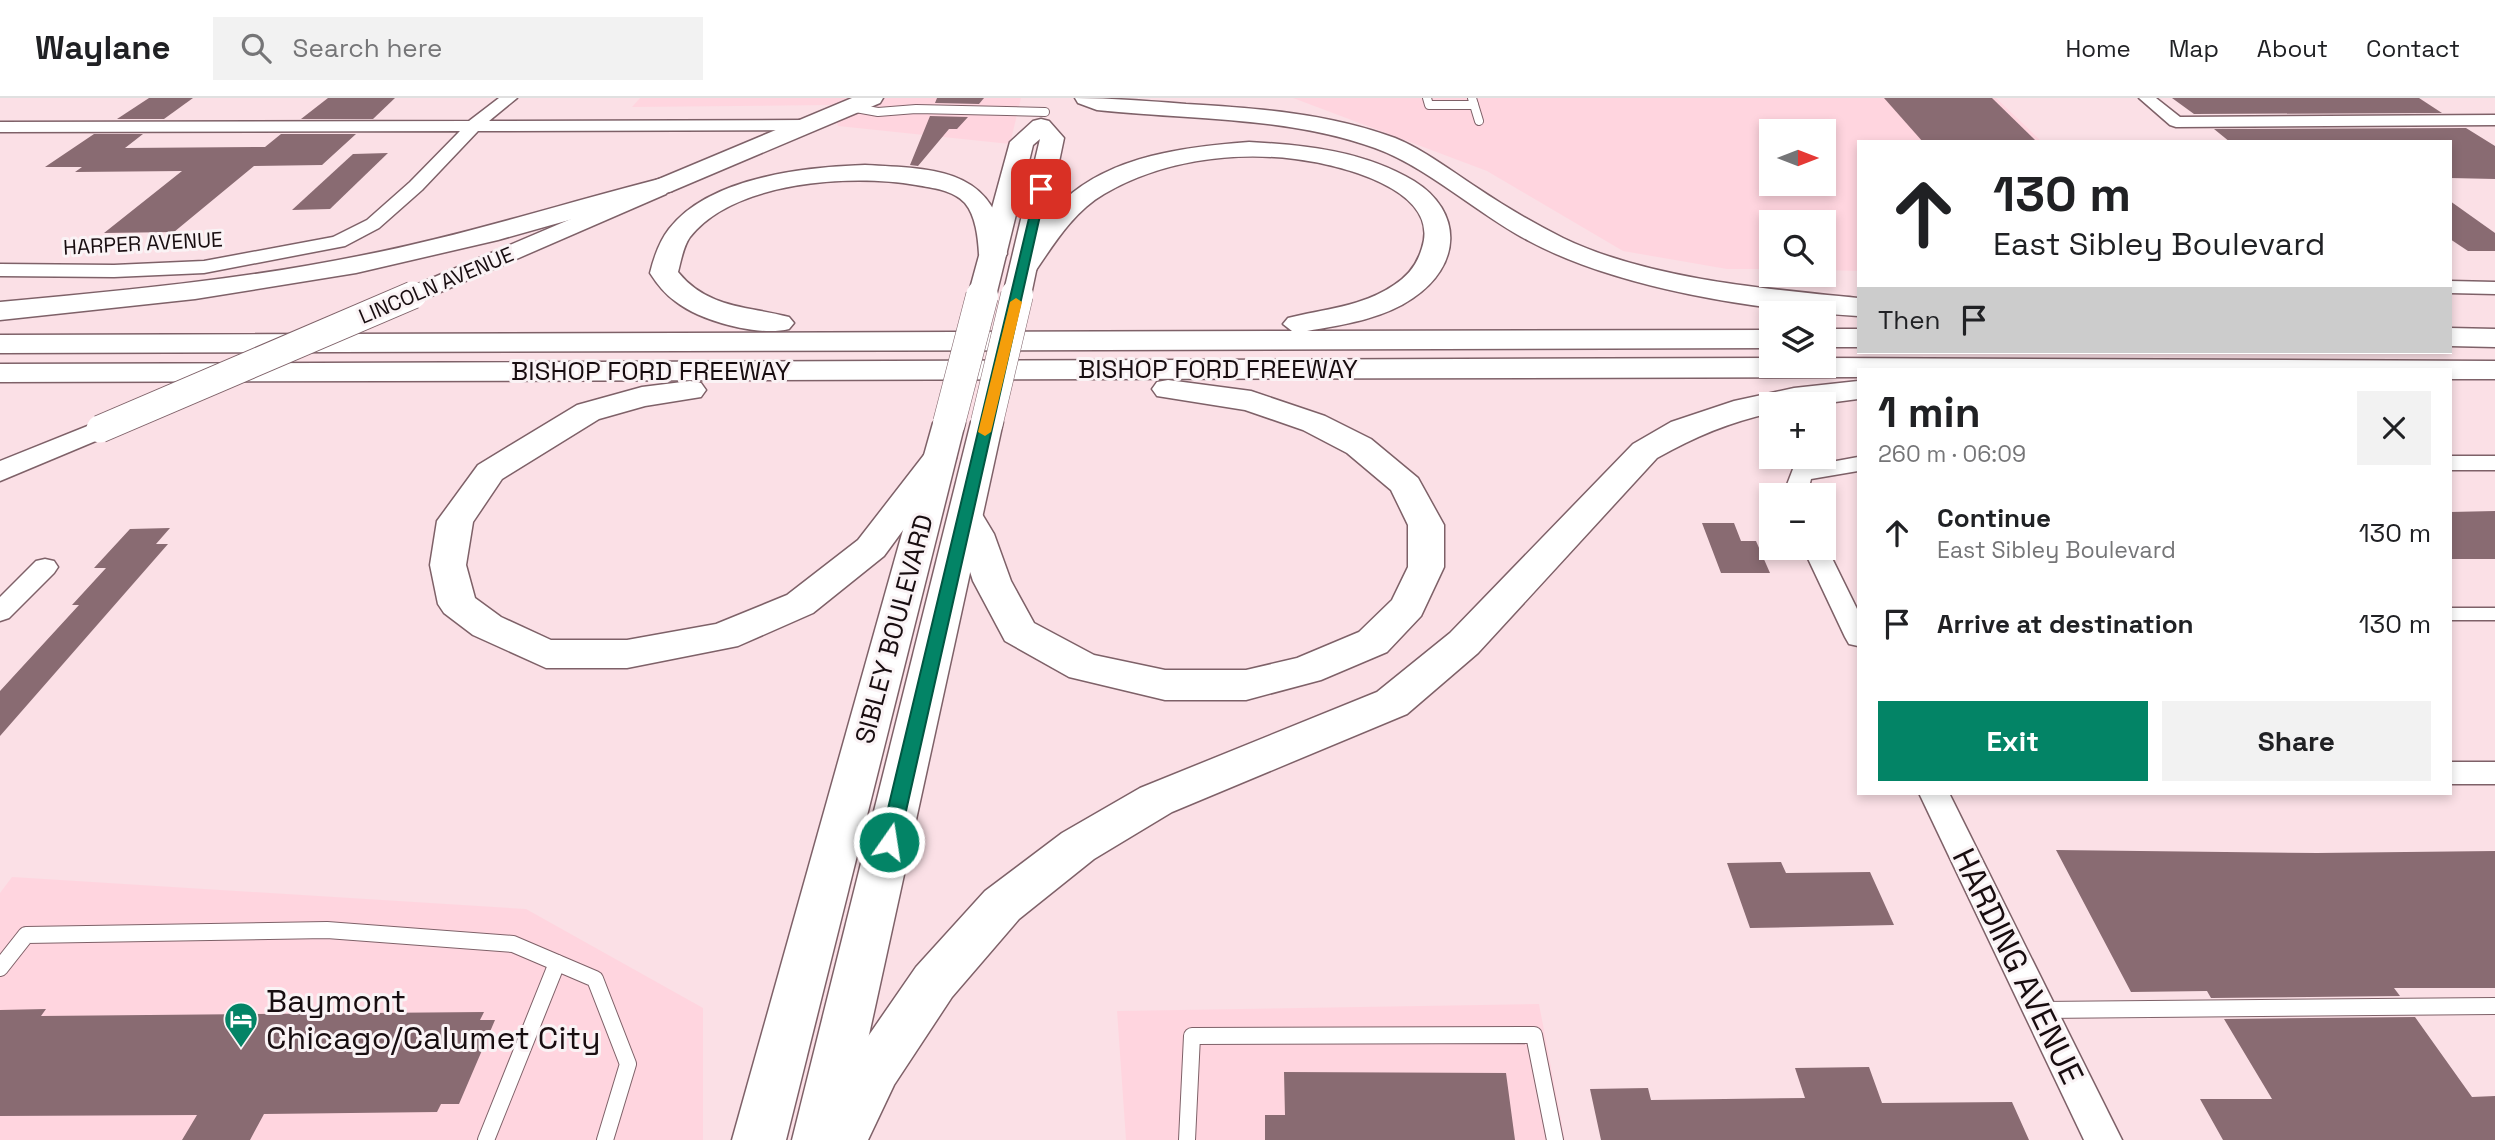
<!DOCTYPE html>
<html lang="en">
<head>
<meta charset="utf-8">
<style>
  :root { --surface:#fff; --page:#f2f2f2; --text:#202124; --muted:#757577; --line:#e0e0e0; --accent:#038466 }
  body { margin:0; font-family:"Space Grotesk",sans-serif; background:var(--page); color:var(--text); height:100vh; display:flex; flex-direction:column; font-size:26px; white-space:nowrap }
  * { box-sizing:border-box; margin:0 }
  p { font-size:23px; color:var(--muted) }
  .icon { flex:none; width:38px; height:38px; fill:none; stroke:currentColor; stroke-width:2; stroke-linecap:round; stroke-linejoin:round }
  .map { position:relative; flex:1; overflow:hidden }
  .panel { position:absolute; left:1857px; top:270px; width:595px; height:427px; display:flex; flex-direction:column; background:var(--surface); border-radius:0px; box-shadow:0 4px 10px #0003 }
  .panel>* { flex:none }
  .banner { position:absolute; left:1857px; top:42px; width:595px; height:214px; border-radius:0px; box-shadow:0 4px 10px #0003; background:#fff; color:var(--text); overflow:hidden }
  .needle { width:46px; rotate:90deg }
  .controls { position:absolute; left:1759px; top:21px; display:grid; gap:14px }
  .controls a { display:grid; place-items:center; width:77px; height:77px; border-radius:0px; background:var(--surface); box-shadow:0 4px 10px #0003; font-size:35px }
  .pin { position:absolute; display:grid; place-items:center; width:60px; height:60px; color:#fff; margin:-30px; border-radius:14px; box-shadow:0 4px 10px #0006 }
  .me { position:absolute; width:77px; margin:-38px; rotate:13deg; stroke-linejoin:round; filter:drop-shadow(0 0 5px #0008) }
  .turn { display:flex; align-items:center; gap:24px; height:147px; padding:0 21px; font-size:32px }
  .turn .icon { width:91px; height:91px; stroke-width:2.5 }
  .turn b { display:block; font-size:49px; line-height:60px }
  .then { display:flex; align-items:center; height:66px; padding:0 21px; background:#0003; gap:14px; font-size:26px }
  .round { display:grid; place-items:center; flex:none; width:74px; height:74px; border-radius:0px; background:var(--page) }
  .head { display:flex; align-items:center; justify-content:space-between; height:119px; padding:0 21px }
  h1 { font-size:42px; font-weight:600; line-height:52px }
  .primary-button { display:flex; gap:14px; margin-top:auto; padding:14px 21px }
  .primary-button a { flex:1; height:80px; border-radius:0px; background:var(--accent); color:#fff; font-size:28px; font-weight:600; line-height:80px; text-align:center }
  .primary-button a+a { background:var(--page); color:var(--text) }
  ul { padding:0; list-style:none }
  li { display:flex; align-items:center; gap:21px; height:91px; padding:0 21px }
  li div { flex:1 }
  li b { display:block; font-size:26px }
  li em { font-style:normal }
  header { display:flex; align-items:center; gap:42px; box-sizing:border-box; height:98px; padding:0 35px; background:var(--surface); border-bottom:2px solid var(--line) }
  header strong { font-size:33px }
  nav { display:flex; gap:38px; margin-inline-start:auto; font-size:24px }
  .search { width:490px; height:63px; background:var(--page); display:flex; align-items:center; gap:18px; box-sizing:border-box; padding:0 24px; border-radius:0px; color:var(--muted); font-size:26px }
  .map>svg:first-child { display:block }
  .built { fill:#ffd5df; fill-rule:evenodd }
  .building { fill:#896b72 }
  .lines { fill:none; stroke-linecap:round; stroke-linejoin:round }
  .service-far2-casing { stroke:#7e6168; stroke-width:10 }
  .service-far1-casing { stroke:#7e6168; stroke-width:15 }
  .service-casing { stroke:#7e6168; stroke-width:18 }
  .minor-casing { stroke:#7e6168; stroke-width:3 }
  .tertiary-casing { stroke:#7e6168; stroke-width:3 }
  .primary-casing { stroke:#7e6168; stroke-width:3 }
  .motorway-casing { stroke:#7e6168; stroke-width:3 }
  .service-far2 { stroke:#fff; stroke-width:8 }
  .service-far1 { stroke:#fff; stroke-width:12 }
  .service { stroke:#fff; stroke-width:16 }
  .minor { fill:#fff; fill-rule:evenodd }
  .tertiary { fill:#fff; fill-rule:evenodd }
  .primary { fill:#fff; fill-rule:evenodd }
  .motorway { fill:#fff; fill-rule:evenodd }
  .tertiary-bridge-casing { stroke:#7e6168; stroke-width:29; stroke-linecap:butt }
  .primary-bridge-casing { stroke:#7e6168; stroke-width:33; stroke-linecap:butt }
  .tertiary-bridge { stroke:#fff; stroke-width:27 }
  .primary-bridge { stroke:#fff; stroke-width:32 }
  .route { fill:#038466; stroke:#025642; stroke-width:2 }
  .slow { fill:#f59e0b }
  .labels { text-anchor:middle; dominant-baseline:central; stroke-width:6; stroke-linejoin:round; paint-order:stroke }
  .far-street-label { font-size:21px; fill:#180d10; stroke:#faf3f5 }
  .street-label { font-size:26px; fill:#180d10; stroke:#faf3f5 }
  .near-street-label { font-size:32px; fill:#180d10; stroke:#faf3f5 }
  .near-poi-label { font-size:32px; fill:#180d10; stroke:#faf3f5; text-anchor:start }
</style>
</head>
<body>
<header>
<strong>Waylane</strong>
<div class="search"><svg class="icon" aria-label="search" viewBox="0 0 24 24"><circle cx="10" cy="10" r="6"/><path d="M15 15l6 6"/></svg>Search here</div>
<nav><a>Home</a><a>Map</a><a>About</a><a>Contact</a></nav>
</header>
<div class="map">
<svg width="2495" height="1042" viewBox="0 0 2495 1042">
  <rect width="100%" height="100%" fill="#fbe0e6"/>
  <g class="built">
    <polygon points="640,0 1021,0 1010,46 838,28 832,7 632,9"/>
    <path d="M1293 0H1996L2042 44H1858V173L1824 172V124H1771V171H1727L1623 153 1487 73ZM1771 33H1824V86H1771Z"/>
    <polygon points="12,779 526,811 703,910 703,1042 0,1042 0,795"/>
    <polygon points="1539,906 1565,1042 1126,1042 1117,913"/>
  </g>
  <g class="building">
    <polygon points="149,0 193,0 164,21 117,21"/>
    <polygon points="328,0 395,0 373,21 301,21"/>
    <polygon points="937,0 984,0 979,6 935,5"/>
    <polygon points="1884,0 1992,0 2037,44 1923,44"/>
    <polygon points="2172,0 2419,0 2442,15 2194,16"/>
    <polygon points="930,18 968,19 957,31 949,31 918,68 910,67"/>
    <polygon points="2466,30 2495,48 2495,81 2450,80 2450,44 2230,44 2214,31"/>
    <polygon points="94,36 143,36 125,50 265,49 281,36 356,36 322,67 254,68 174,134 104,135 182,73 75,74 82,69 45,69"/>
    <polygon points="388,55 330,111 292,112 353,56"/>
    <polygon points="2450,103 2495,135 2495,153 2468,153 2450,141"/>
    <polygon points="2495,413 2495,461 2450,461 2450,414"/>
    <polygon points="1702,425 1734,425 1741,443 1756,443 1770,475 1721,475"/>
    <polygon points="170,430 156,446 168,446 0,638 0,593 79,507 72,507 106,470 94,470 130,431"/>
    <polygon points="2056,752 2317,755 2495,753 2495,890 2394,890 2400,898 2211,900 2207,893 2131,894"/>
    <polygon points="1781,764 1786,775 1870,774 1894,827 1750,830 1727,765"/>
    <polygon points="46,911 41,918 484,914 480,922 495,922 459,1006 441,1006 437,1014 264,1016 250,1042 182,1042 197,1017 0,1018 0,912"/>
    <polygon points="2415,919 2472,999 2495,998 2495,1042 2223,1042 2200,1001 2272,1001 2224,921"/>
    <polygon points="1869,969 1882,1005 2012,1004 2029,1042 1601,1042 1590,991 1648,990 1651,1002 1805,1000 1795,970"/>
    <polygon points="1284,974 1506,975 1515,1042 1265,1042 1265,1017 1285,1017"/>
  </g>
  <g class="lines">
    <g class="service-far2-casing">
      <g id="service-far2">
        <polyline points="1427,0 1429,7 1474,7"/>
        <polyline points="1472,0 1479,23"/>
        <polyline points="850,9 878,14 916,11 1045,14"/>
      </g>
    </g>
    <g class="service-far1-casing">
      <polyline id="service-far1" points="2450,516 2495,516"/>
    </g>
    <g class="service-casing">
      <g id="service">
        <polyline points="0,870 26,837 327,832 513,846 595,881 628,966 605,1042"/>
        <polyline points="2040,912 2495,908"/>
        <polyline points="486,1042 557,865"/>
        <polyline points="1187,1042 1192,938 1534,937 1555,1042"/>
      </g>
    </g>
    <g class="minor-casing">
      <g id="minor">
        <polygon points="499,0 517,0 489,23 806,22 814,27 806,32 478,33 422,92 379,130 345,148 204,175 114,179 0,178 0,166 114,167 204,163 333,139 367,122 410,84 460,33 0,34 0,24 469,23"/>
        <polygon points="2139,0 2156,0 2180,19 2495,17 2495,27 2176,29 2170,27"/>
        <polygon points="2450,183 2495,184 2495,196 2450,195"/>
        <rect x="2450" y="358" width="45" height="14"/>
        <polygon points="1858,359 1858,373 1811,381 1807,397 1783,397 1793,371"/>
        <polygon points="1824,444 1858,513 1858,548 1849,546 1845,539 1803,450 1824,450"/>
        <polygon points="45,461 54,463 58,469 54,475 9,520 0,523 0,499 36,463"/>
        <rect x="2450" y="664" width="45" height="22"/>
        <polygon points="1919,695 1949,695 2122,1042 2084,1042"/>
      </g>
    </g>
    <g class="tertiary-casing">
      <g id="tertiary">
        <polygon points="658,84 666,86 669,91 666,96 422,202 413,204 404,202 401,197 404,192"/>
        <polygon points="100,323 110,325 114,331 110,337 0,383 0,363"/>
      </g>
    </g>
    <g class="primary-casing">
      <g id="primary">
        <polygon points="852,0 883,0 880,5 672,93 663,96 654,93 650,88 654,83"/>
        <polygon points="1041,21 1049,23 1064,40 1031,197 1027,203 1017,206 1007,203 1003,197 1040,41 1033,47 996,198 992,204 982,207 972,204 968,198 1010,44 1033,23"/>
        <polygon points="987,314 998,317 1003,324 846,1042 792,1042 971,324 976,317"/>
        <polygon points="949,315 960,318 965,325 786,1042 732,1042 933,325 938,318"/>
      </g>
    </g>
    <g class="motorway-casing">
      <g id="motorway">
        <path d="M1075 0C1112 0 1149 3 1186 6 1256 10 1328 15 1395 40 1424 52 1450 72 1476 89 1504 108 1533 125 1563 140 1648 181 1766 191 1858 200V218C1757 212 1619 191 1529 143 1479 117 1426 68 1375 50 1287 18 1189 22 1097 12L1078 5Z"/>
        <path d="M1249 44C1306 47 1364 53 1414 83 1464 114 1461 168 1413 200 1383 221 1342 227 1307 233L1771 232V250L0 255V237L1292 233 1283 226 1288 220C1323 211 1362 209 1394 187 1408 178 1417 167 1422 150 1442 90 1336 66 1295 61 1231 53 1160 63 1104 96 1073 114 1054 146 1034 175L1024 177 1014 175 1010 169C1026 146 1043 121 1064 102 1113 57 1186 49 1249 44Z"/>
        <path d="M865 67C938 71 996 70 1007 156L1003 162 993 164 983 162 979 156C978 140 976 118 965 105 953 92 933 90 916 87 851 76 734 83 690 139 683 149 681 163 678 174 708 211 748 208 789 219L794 225 789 231C759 239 700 223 675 203 665 196 657 186 650 175 654 159 659 144 669 131 709 79 805 69 865 67Z"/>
        <path d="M663 80 672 83 676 88 672 93 498 142 356 175 195 201 0 222V204C120 193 241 182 359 158 462 138 561 106 663 80Z"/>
        <polygon points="2450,230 2495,231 2495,249 2450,248"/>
        <rect x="1824" y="231" width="34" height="18"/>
        <polygon points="1771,260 1771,268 1824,268 1824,260 2495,263 2495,281 2450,281 2450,271 1858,271 1858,279 0,284 0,266"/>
        <polygon points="1168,282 1251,293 1325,318 1371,341 1418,380 1444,427 1444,469 1421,518 1387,554 1321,582 1246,602 1165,602 1069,579 1005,543 973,483 958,436 948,419 953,411 966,408 979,411 994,436 1011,483 1034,525 1094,557 1165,572 1246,572 1297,560 1359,534 1392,502 1408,469 1408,427 1391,392 1347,355 1303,332 1245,312 1157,298 1152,291 1157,284"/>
        <polygon points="690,283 701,285 706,292 701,299 645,308 599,321 502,381 473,424 466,467 475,500 501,519 551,542 627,542 716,526 787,497 858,442 927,353 939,350 951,353 956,360 884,458 813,515 738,548 627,570 546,570 473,537 444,515 438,506 430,467 437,423 478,367 577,307 642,289"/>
        <path d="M1858 283V301L1820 306H1771V315C1729 324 1694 339 1657 360L1478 555 1407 616 1172 714 1094 761 1019 821 952 899 894 987 868 1042H813L858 953 916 869 985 793 1062 735 1140 690 1377 594 1450 535 1633 346 1671 324 1734 303 1794 290Z"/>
      </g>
    </g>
    <use href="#service-far2" class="service-far2"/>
    <use href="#service-far1" class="service-far1"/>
    <use href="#service" class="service"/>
    <use href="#minor" class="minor"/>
    <use href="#tertiary" class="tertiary"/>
    <use href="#primary" class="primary"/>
    <use href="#motorway" class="motorway"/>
    <g class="tertiary-bridge-casing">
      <polyline id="tertiary-bridge" points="100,331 413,197"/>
    </g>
    <g class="primary-bridge-casing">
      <g id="primary-bridge">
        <polyline points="987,324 1017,197"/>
        <polyline points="949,325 982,198"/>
      </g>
    </g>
    <use href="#tertiary-bridge" class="tertiary-bridge"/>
    <use href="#primary-bridge" class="primary-bridge"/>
  </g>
  <polygon class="route" points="1041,88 1046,91 899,744 896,749 889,751 883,749 880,744 1036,91"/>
  <polygon class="slow" points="1016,200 1022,204 991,334 985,338 978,334 1010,204"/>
  <defs>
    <g id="hotel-pin" transform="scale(1.75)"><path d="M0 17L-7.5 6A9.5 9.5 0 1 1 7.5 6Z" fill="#038466" stroke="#faf3f5"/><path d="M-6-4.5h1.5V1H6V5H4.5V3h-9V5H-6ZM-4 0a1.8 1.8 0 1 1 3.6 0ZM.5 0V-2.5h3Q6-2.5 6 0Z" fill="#fff"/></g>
  </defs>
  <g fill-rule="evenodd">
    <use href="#hotel-pin" x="241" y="921"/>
  </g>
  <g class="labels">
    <g class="far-street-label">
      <text transform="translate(143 145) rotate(-3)">HARPER AVENUE</text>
      <text transform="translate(436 187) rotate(-23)">LINCOLN AVENUE</text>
    </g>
    <g class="street-label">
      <text x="1218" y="271">BISHOP FORD FREEWAY</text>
      <text x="651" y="273">BISHOP FORD FREEWAY</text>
      <text transform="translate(894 531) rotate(-75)">SIBLEY BOULEVARD</text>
    </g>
    <g class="near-street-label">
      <text transform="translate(2018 868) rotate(64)">HARDING AVENUE</text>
    </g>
    <g class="near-poi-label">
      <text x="266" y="903">Baymont<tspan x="266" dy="37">Chicago/Calumet City</tspan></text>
    </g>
  </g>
</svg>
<div class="controls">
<a><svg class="needle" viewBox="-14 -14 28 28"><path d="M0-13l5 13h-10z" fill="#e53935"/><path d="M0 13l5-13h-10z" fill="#757577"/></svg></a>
<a><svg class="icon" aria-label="search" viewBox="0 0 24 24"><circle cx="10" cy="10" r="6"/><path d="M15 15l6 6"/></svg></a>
<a><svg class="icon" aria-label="layers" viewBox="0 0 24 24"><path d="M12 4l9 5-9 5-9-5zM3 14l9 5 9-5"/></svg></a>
<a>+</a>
<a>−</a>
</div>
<div class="pin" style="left:1041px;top:91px;background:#d93025"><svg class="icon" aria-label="arrive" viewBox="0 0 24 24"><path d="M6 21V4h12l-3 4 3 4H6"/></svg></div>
<svg class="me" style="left:889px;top:744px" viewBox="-20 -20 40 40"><circle r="17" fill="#038466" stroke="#fff" stroke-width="3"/><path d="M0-11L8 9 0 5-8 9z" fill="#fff"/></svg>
<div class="banner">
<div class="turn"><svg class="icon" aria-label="ahead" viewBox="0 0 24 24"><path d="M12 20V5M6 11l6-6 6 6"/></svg><div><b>130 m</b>East Sibley Boulevard</div></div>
<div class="then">Then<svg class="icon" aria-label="arrive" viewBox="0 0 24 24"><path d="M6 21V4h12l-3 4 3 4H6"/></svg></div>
</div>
<section class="panel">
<div class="head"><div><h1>1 min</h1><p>260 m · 06:09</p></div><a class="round"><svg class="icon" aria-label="close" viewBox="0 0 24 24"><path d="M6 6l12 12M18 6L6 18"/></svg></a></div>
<ul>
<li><svg class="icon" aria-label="ahead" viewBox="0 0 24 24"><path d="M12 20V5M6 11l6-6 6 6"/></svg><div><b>Continue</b><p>East Sibley Boulevard</p></div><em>130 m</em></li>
<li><svg class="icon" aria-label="arrive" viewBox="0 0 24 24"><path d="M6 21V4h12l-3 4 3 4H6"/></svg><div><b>Arrive at destination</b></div><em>130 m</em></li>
</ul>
<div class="primary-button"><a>Exit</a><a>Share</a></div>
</section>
</div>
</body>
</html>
